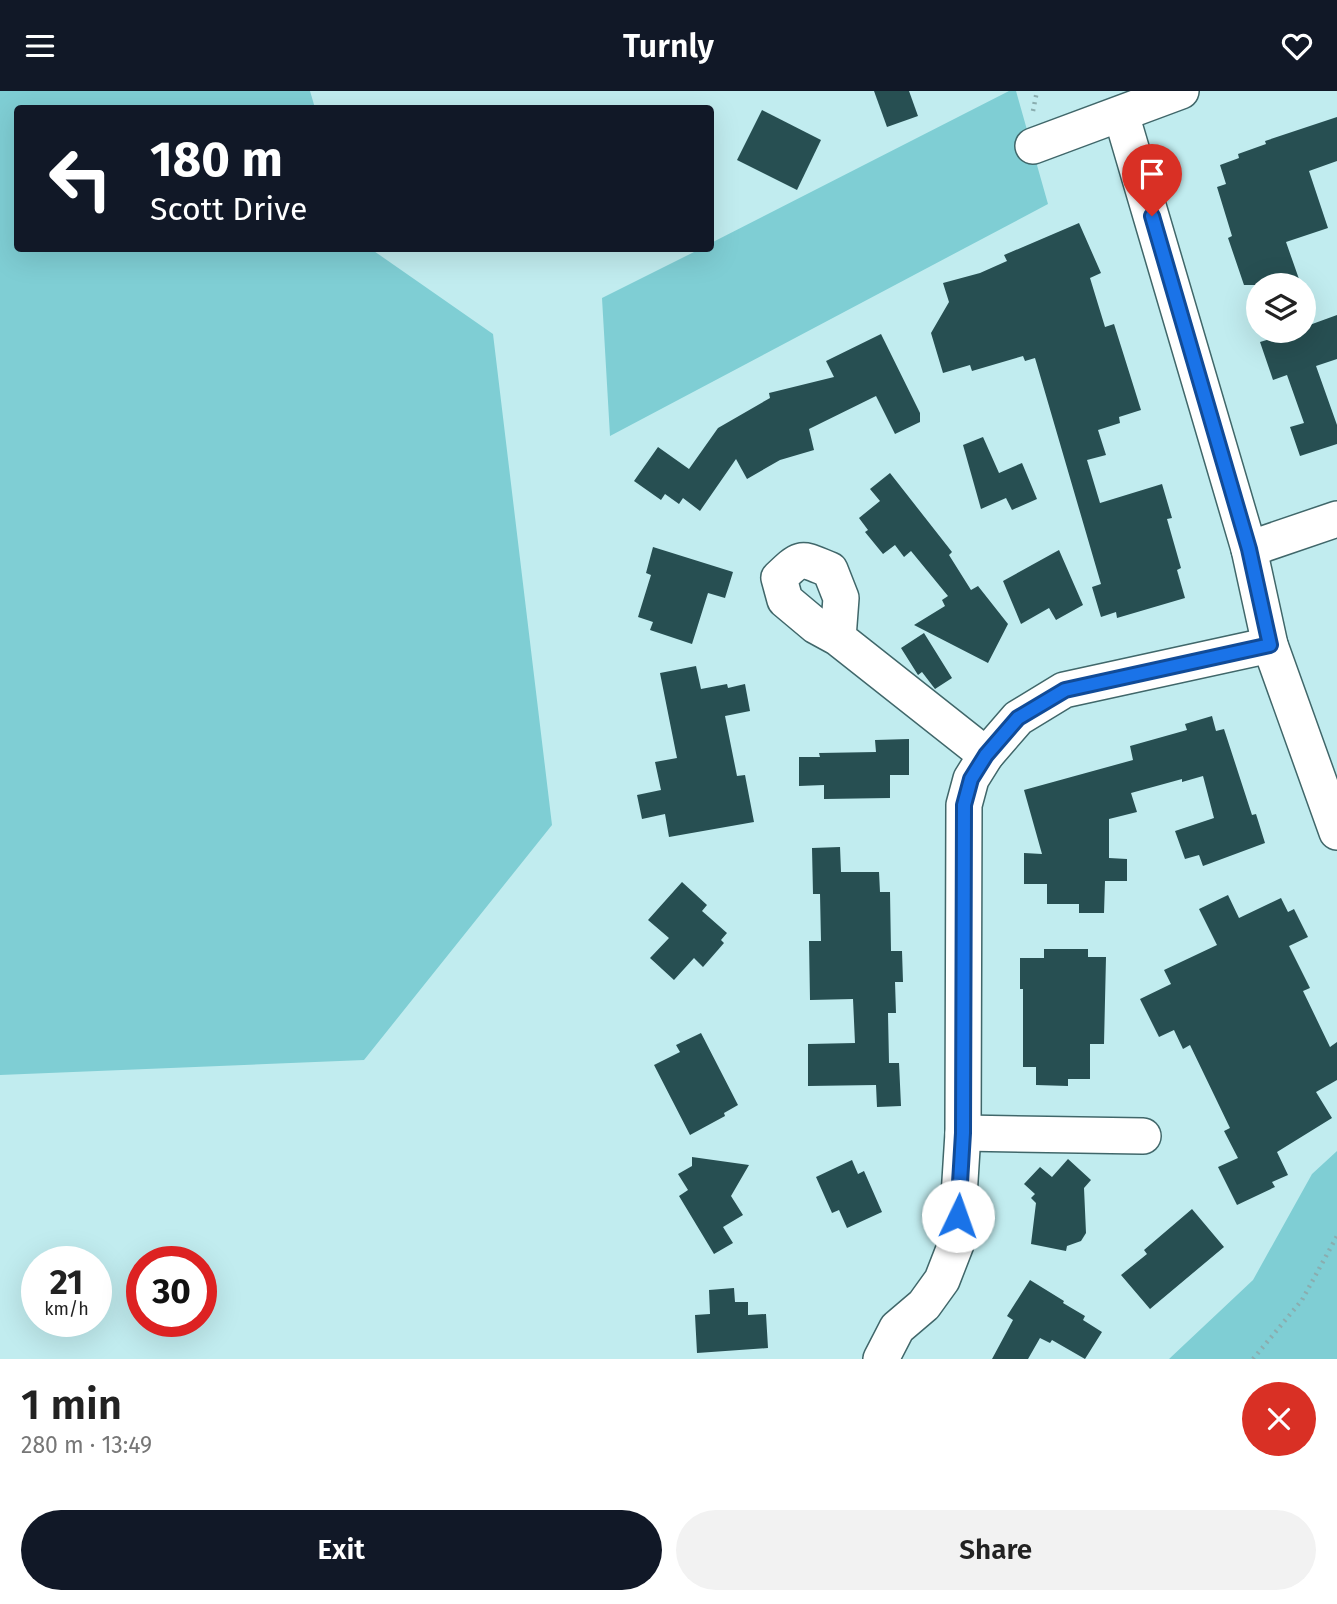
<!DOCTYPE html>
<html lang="en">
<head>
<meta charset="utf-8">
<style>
  :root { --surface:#fff; --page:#f2f2f2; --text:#222; --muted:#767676; --accent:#111827 }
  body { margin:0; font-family:"Fira Sans",sans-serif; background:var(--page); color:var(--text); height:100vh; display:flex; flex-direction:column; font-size:26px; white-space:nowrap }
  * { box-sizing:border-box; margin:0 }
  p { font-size:23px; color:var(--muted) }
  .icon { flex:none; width:38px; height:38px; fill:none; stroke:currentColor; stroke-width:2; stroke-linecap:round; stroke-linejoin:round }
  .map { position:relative; height:1268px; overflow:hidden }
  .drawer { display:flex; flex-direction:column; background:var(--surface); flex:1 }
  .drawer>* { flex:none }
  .hud { position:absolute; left:14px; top:14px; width:700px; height:147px; border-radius:7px; box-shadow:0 7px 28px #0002; background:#111827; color:#fff; overflow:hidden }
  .controls { position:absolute; left:1246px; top:182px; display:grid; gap:14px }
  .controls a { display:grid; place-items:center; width:70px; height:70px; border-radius:50%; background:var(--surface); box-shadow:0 7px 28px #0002; font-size:35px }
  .speed { position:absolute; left:21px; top:1155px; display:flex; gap:14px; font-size:35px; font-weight:700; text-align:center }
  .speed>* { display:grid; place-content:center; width:91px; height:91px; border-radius:50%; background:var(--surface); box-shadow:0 7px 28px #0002; line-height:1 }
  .speed small { font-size:18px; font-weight:400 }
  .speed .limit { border:10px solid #d22; background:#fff; color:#111 }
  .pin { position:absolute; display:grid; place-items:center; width:60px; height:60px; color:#fff; margin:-72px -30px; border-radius:50% 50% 50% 0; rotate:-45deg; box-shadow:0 0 7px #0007 }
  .pin .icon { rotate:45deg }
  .me { position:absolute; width:77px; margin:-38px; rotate:3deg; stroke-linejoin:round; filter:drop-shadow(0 0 5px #0008) }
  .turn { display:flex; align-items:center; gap:24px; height:147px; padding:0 21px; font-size:32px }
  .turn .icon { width:91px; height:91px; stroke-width:2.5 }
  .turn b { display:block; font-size:49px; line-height:60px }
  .round { display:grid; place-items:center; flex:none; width:74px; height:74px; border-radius:37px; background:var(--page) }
  .summary { display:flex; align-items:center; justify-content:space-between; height:119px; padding:0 21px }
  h1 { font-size:42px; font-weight:600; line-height:52px }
  .button { display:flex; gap:14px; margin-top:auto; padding:14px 21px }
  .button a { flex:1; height:80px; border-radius:42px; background:var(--accent); color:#fff; font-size:28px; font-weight:600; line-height:80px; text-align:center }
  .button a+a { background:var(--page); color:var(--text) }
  header { display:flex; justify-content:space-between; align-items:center; height:91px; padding:0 21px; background:var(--accent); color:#fff; font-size:32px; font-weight:600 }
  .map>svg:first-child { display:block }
  .green { fill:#7fced4 }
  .building { fill:#274f52 }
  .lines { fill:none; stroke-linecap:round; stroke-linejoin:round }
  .minor-casing { stroke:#40676a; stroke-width:38 }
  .path { stroke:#8aadaf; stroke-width:4.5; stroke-dasharray:2 5; stroke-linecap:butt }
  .minor { stroke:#fff; stroke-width:35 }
  .route-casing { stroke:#114b97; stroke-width:18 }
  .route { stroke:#1a73e8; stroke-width:12 }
</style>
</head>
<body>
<header><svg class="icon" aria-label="menu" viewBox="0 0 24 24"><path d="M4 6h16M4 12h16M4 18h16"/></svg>Turnly<svg class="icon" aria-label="heart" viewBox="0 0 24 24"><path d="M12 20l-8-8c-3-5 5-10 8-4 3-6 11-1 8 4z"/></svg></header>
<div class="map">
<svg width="1337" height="1268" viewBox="0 0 1337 1268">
  <rect width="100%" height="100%" fill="#c1ecef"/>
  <g class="green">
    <polygon points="0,0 310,0 315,17 18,18 18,158 371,158 493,243 552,734 364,969 0,984"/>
    <polygon points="1009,0 1016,0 1048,113 610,345 602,207 700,158 710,158 711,152"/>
    <polygon points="1337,1060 1337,1268 1169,1268 1253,1189 1312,1083"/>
  </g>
  <g class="building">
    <polygon points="874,0 909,0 918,25 887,36"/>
    <polygon points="762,19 821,49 797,99 737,69"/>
    <polygon points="1337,26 1337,70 1309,80 1328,137 1286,151 1299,188 1280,194 1244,194 1228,147 1232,145 1217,96 1226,93 1220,74 1239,67 1238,63 1266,53 1265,50"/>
    <polygon points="1079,132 1101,182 1090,187 1105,236 1114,233 1141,319 1119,326 1120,332 1098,339 1106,364 1087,369 1100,412 1162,393 1172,427 1167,428 1181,477 1177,479 1185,507 1117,527 1116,521 1101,526 1092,496 1101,493 1035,267 1025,270 1023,265 972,280 970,274 943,282 931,242 949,211 943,192 980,182 1007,170 1004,164"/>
    <polygon points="1337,224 1337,268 1316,275 1337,334 1337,353 1300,365 1290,336 1304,332 1287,284 1273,289 1260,251 1270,248 1267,240 1304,240 1304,236"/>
    <polygon points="881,243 920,322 920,331 895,343 876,305 809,338 814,359 780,369 747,388 736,368 700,420 683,407 679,413 665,403 661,409 634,390 658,356 689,378 718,337 770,307 769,302 834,286 826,270"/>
    <polygon points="983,346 999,382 1022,372 1037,408 1012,419 1006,407 981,418 963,354"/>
    <polygon points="890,382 952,461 949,464 971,499 978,495 1008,533 988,572 914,534 945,515 942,509 948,505 911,460 904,466 895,454 883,463 865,441 868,439 859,427 880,410 870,398"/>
    <polygon points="653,456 733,481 725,507 708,502 692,553 650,539 653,531 638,526 651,484 646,482"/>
    <polygon points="1059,459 1083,514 1056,529 1049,517 1021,533 1003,490"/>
    <polygon points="924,542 952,587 935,598 922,581 918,584 901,557"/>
    <polygon points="696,575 701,598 727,593 728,597 745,593 750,620 725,625 737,685 745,684 754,731 669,746 665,723 642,728 637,704 661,699 655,671 677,667 660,582"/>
    <polygon points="1212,625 1216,640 1224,638 1252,724 1256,723 1265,752 1203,775 1199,764 1185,768 1175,740 1214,727 1203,685 1182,691 1182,688 1131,702 1137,721 1109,728 1109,767 1127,768 1127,790 1105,790 1104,822 1079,822 1079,813 1047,813 1047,793 1024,793 1024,762 1042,763 1024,699 1133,669 1130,655 1187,639 1185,633"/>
    <polygon points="909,648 909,684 890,684 890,707 824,708 824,694 799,695 799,666 820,666 819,662 876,661 875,649"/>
    <polygon points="840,756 841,781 879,781 880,801 890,801 891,860 902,860 903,891 895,891 896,922 888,922 889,972 899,972 901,1015 877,1016 876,994 808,995 808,953 855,952 853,908 810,909 809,850 821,850 820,803 813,803 812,757"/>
    <polygon points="682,791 707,814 702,820 727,842 721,849 724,852 703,876 694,867 674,889 650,867 669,847 648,829"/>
    <polygon points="1228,804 1239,827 1281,807 1288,821 1294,818 1308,846 1289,855 1310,897 1303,900 1330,956 1337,951 1337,989 1316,1001 1332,1027 1277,1061 1288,1084 1272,1091 1275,1096 1237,1114 1218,1076 1238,1067 1224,1040 1230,1037 1190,954 1183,958 1174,939 1159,946 1140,908 1171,893 1164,879 1217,854 1199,818"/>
    <polygon points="1044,858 1088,858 1088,866 1106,866 1104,953 1090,953 1090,988 1068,988 1068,995 1036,994 1036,976 1023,976 1023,898 1020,898 1020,867 1044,867"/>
    <polygon points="701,942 738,1014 724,1022 725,1025 690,1044 654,974 680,961 676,954"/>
    <polygon points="692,1066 749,1074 731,1105 743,1124 723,1136 733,1152 714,1163 679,1105 688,1099 678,1083 692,1075"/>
    <polygon points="1068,1068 1091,1089 1084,1097 1086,1142 1081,1150 1067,1155 1066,1160 1031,1153 1036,1112 1031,1107 1035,1103 1024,1093 1040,1076 1052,1086"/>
    <polygon points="852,1069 858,1083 864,1080 882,1121 847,1137 839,1119 832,1122 816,1086"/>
    <polygon points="1192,1118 1224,1156 1150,1218 1121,1184 1147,1163 1144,1159"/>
    <polygon points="1030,1189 1064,1210 1063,1212 1085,1225 1083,1229 1102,1241 1085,1268 1052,1249 1050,1252 1040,1247 1028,1268 992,1268 1013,1229 1007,1225"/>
    <polygon points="734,1197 735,1211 748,1211 748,1224 766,1223 768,1257 697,1262 695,1224 710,1223 709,1199"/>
  </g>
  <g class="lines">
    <g class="minor-casing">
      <g id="minor">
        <polyline points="1121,23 1249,458 1270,554 1337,741"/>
        <polyline points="1033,55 1181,0"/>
        <polyline points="1249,458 1337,428"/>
        <path d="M838 547 841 507 830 479C800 467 803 464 779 487L785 509 816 535 838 547 986 664"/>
        <polyline points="963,1042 1143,1045"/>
        <polyline points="881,1268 897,1237 924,1214 942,1189 956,1153 963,1042 964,714 971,688 986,664 1018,627 1064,599 1270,554"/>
      </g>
    </g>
    <g class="path">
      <polyline points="1033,20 1037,0"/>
      <polyline points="1253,1268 1302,1209 1337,1145"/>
    </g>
    <use href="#minor" class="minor"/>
  </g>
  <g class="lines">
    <g class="route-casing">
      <polyline id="route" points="958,1125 963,1042 964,714 971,688 986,664 1018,627 1065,599 1270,554 1249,458 1152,125"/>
    </g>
    <use href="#route" class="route"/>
  </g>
</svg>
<div class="controls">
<a><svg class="icon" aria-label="layers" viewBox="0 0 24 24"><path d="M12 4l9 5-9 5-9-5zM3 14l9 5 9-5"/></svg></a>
</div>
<div class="speed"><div>21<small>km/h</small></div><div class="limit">30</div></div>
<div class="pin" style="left:1152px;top:125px;background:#d93025"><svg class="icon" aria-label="arrive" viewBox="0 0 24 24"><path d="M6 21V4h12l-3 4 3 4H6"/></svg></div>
<svg class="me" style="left:958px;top:1125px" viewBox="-20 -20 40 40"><circle r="19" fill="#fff"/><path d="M0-13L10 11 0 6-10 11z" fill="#1a73e8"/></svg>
<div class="hud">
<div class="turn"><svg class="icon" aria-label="left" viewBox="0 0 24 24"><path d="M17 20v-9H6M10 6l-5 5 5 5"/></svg><div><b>180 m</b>Scott Drive</div></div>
</div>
</div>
<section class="drawer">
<div class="summary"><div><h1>1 min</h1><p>280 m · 13:49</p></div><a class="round" style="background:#d93025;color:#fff"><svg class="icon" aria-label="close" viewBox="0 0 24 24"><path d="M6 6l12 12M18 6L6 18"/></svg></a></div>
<div class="button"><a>Exit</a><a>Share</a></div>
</section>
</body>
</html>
